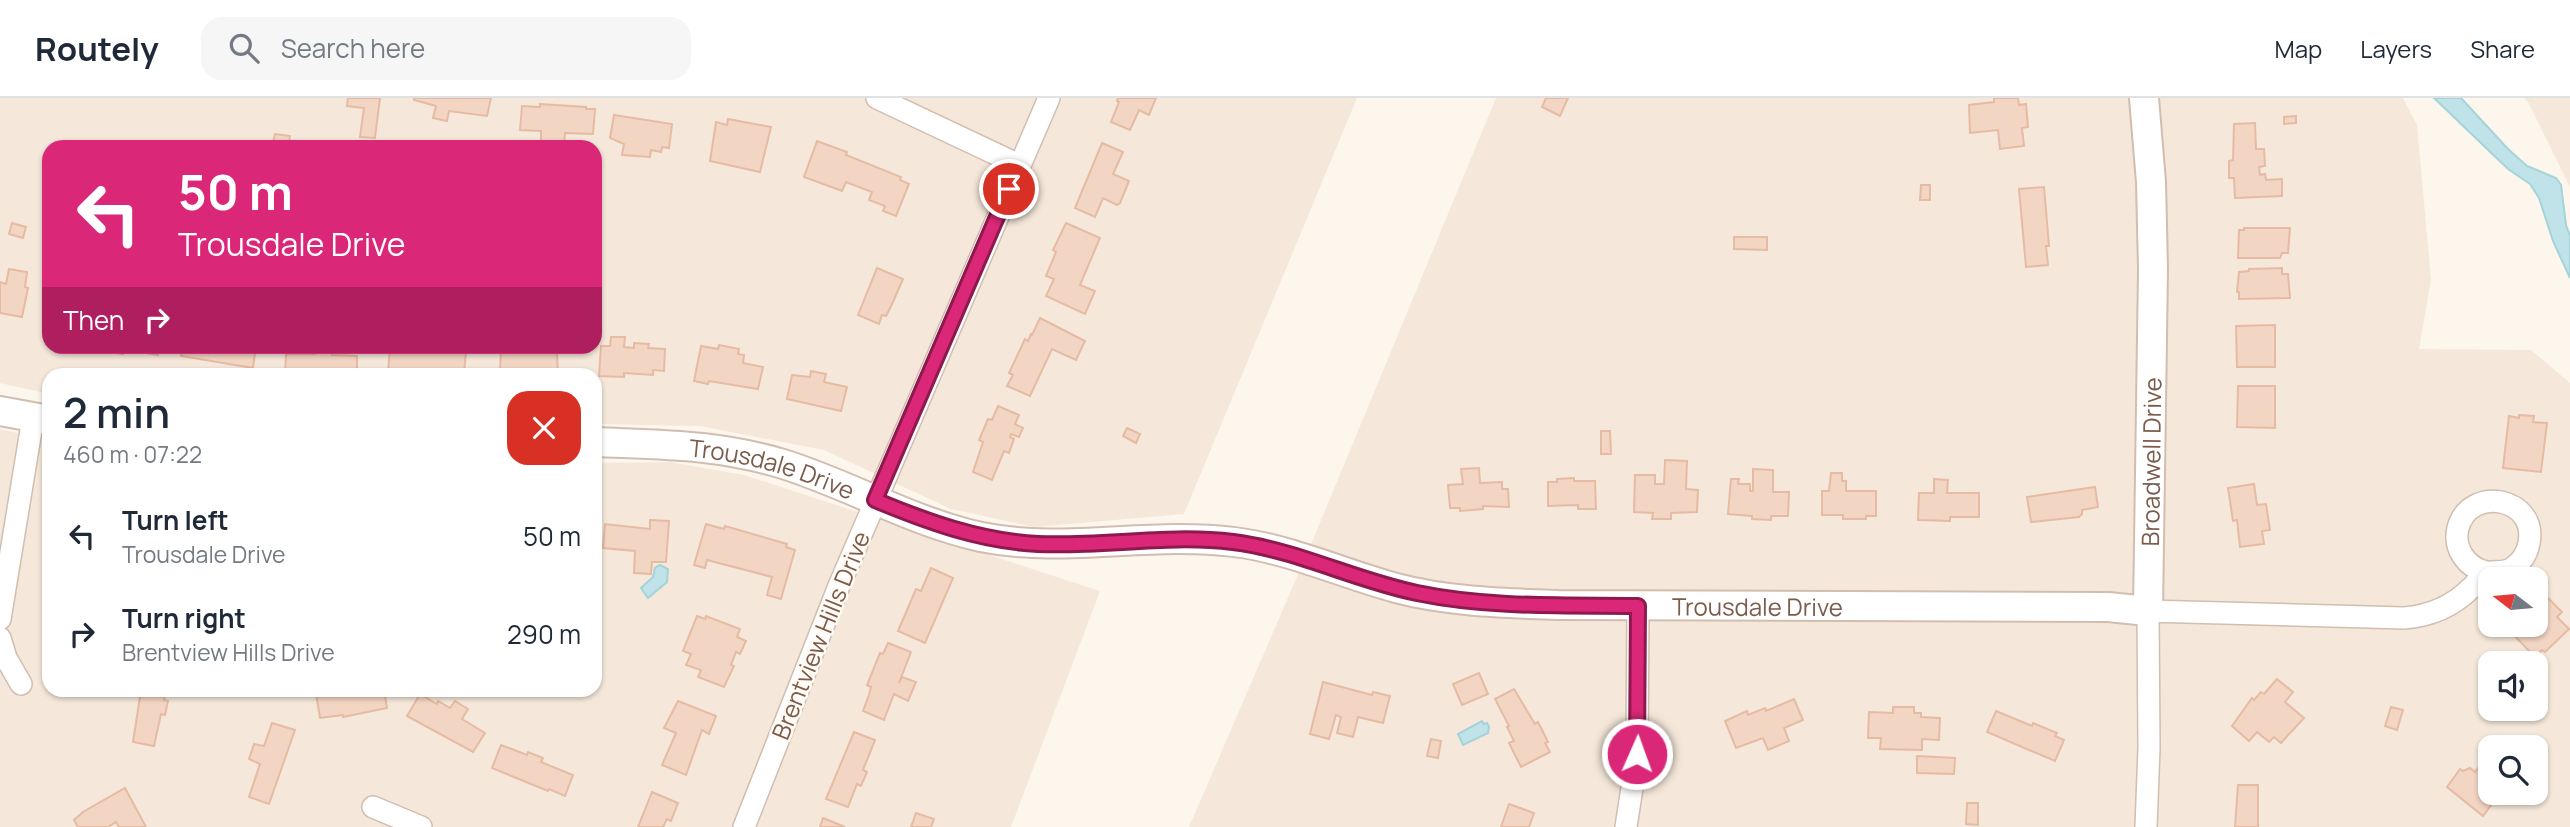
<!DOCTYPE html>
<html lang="en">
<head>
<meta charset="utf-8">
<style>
  :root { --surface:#fff; --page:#f6f6f7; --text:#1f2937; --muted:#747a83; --line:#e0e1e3 }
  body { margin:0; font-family:Manrope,sans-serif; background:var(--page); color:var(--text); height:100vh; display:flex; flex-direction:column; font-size:26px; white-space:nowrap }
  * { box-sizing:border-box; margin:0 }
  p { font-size:23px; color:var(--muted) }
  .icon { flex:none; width:38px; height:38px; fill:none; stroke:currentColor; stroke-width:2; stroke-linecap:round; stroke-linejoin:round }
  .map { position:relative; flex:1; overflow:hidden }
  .drawer { position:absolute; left:42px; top:270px; width:560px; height:329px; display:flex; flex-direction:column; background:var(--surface); border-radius:21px; box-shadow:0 2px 5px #0004 }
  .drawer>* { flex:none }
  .hud { position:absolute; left:42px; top:42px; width:560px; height:214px; border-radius:21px; box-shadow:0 2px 5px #0004; background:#db2777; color:#fff; overflow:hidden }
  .needle { width:46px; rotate:286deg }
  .tools { position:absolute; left:2478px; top:469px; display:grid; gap:14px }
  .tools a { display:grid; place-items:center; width:70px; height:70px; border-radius:14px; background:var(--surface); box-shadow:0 2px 5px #0004; font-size:35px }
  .pin { position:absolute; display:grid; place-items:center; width:60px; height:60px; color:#fff; margin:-30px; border:4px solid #fff; border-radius:50%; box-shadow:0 2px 7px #0007 }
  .me { position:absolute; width:77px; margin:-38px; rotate:2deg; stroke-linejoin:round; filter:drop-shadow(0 0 5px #0008) }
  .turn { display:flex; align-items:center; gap:24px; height:147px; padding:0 21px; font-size:32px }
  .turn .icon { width:91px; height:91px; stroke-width:2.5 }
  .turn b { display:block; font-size:49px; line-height:60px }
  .then { display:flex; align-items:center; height:66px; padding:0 21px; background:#0003; gap:14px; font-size:26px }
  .round { display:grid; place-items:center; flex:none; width:74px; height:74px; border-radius:21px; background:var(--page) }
  .overview { display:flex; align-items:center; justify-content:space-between; height:119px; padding:0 21px }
  h1 { font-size:42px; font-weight:600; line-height:52px }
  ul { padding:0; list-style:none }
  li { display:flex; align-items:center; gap:21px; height:98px; padding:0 21px }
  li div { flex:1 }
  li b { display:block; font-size:26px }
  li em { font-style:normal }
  header { display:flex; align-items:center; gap:42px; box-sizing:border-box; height:98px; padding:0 35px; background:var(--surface); border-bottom:2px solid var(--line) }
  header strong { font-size:33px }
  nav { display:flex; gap:38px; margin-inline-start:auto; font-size:24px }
  .search { width:490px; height:63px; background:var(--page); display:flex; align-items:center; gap:18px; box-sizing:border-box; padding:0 24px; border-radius:21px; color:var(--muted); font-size:26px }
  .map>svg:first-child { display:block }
  .residential { fill:#f5e8da; fill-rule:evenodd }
  .water { fill:#bfe3e8; stroke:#a5d3da; stroke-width:2 }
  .building { fill:#f3d5c3; stroke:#e6bba3; stroke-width:2 }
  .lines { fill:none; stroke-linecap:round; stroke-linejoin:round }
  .minor-casing { stroke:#d1beb0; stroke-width:24 }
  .tertiary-casing { stroke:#d1beb0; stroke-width:32 }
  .minor { stroke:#fff; stroke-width:21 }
  .tertiary { stroke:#fff; stroke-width:28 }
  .route-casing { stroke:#8e194d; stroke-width:18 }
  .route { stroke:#db2777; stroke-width:12 }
  .labels { text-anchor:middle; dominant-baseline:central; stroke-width:5; stroke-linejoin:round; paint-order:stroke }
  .street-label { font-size:24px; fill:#7a5c4d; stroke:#fffaf3 }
</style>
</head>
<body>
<header>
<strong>Routely</strong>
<div class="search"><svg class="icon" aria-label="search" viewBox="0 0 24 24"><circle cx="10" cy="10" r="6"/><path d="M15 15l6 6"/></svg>Search here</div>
<nav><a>Map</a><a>Layers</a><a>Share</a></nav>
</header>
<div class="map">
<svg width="2570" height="729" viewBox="0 0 2570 729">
  <rect width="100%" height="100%" fill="#fdf6ec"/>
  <g class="residential">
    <path d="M0 0H1357L1184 416 1034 429 951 411 824 352 700 328 595 326V276H49V296L0 285ZM49 49H595V248H49Z"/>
    <path d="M1496 0H2403L2417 27 2431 182 2419 251 2531 252 2570 285V729H1189L1312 444ZM2490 481H2536V527H2490ZM2490 565H2536V611H2490ZM2490 649H2536V695H2490Z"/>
    <polygon points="2524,0 2570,0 2570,89 2528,4"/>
    <polygon points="0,331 49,342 49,592 595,592 595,365 670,364 744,377 1100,493 1011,729 0,729"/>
  </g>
  <g class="water">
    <polygon points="2434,0 2461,0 2508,51 2527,68 2556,80 2561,87 2566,127 2570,138 2570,180 2553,143 2539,100 2530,86 2508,71"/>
    <polygon points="660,467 668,471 667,484 648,500 641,490 653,479 655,470"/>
    <polygon points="1482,623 1484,626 1487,625 1489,629 1488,635 1463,647 1458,636"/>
  </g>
  <g class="building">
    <polygon points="348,0 380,0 375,40 360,39 364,10 347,8"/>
    <polygon points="414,0 491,0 487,18 449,13 447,23 433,20 436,8 414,2"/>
    <polygon points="1118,0 1156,0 1149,17 1139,12 1130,32 1111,24 1119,4 1117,3"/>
    <polygon points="1546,0 1568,0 1560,18 1542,9"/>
    <polygon points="1994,0 2018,0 2019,7 2026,6 2028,29 2022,30 2024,48 2000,51 1998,32 1970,35 1969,7 1994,4"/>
    <polygon points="540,6 586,9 586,11 595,11 593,36 565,35 564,46 541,45 541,33 520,32 522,8 540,9"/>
    <polygon points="614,17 672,26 669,50 662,49 661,54 651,52 650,59 622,57 624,46 610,40"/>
    <polygon points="2296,18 2296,25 2284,26 2284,19"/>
    <polygon points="728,21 771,29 760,74 710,63 716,24 727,27"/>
    <polygon points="2255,25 2256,51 2264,51 2265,68 2259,69 2260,77 2265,76 2266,82 2282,81 2282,98 2235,100 2234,80 2229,80 2229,63 2233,62 2234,26"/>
    <polygon points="275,36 290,38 288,49 272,49"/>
    <polygon points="817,43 847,54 846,57 901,79 900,82 909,86 896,118 883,113 885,108 869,102 872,94 846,84 842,93 804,79"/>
    <polygon points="1102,45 1123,54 1113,76 1129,83 1120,105 1117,107 1103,100 1095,119 1075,110"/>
    <polygon points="1921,87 1930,87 1930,102 1920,102"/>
    <polygon points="2044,89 2049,148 2046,148 2048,167 2026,169 2019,91"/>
    <polygon points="12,125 26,129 23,140 9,136"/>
    <polygon points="1066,125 1100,140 1080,187 1095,193 1085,216 1046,198 1054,181 1046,178 1056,154 1053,152"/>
    <polygon points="2244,130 2290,130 2288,155 2282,155 2280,160 2238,160 2239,132 2244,132"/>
    <polygon points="1734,139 1767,139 1767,152 1734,151"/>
    <polygon points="877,170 903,181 893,204 886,218 882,217 879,226 858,217"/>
    <polygon points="2282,170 2282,176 2288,176 2290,200 2239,201 2239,194 2237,194 2239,174 2249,173 2249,171"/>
    <polygon points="9,171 27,174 25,189 28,190 22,219 0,215 0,184 6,186"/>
    <polygon points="1040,220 1085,243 1076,262 1052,251 1030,298 1007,288 1013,277 1009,275 1025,241 1028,243 1031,236 1032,237"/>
    <polygon points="2275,227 2275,269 2237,269 2236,228"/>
    <polygon points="611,239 625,239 624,249 634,250 634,245 649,246 648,250 665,251 664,273 653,272 653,277 624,275 624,279 599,278 601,248 610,248"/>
    <polygon points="719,247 739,251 738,256 744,257 743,265 763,269 758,291 709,283 708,286 694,283 701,248 718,251"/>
    <polygon points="98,248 159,248 158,257 123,251 123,256 102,253 103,249"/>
    <polygon points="183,248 256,248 253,270 181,258"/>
    <polygon points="316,248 331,248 332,257 357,258 357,276 285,276 286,256 315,256"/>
    <polygon points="438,248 443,250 443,253 466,253 464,276 388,276 390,249 422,252 422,249"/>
    <polygon points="501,248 531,250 531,255 557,255 558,276 500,276"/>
    <polygon points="811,273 826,276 824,284 847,289 841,313 787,301 792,277 810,279"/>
    <polygon points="2238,288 2275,288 2275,330 2237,329"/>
    <polygon points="998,308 1019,317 1015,326 1023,330 1019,339 1011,336 1010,339 1014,341 1009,355 1004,353 992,382 973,374 983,344 979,342 988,321 992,322"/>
    <polygon points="2519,317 2534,318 2533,324 2547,325 2541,374 2503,370 2509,318 2519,320"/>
    <polygon points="1127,330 1140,336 1136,345 1123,338"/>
    <polygon points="1601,333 1610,333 1611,356 1601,356"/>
    <polygon points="1665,362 1687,363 1686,391 1698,392 1697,414 1671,415 1671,421 1652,421 1653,415 1634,414 1635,377 1655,377 1655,386 1664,386"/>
    <polygon points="1479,370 1480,385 1502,384 1502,391 1508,391 1509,409 1483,408 1483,411 1460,413 1460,410 1450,410 1448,387 1463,386 1461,371"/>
    <polygon points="1753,371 1773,372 1773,394 1789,394 1788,418 1771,418 1771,422 1752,421 1752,418 1728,416 1731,381 1739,381 1738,386 1750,386 1750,393 1753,393"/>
    <polygon points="1831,375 1842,375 1842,383 1846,383 1846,393 1876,393 1876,418 1866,418 1866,421 1843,421 1843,417 1822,417 1822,393 1829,393"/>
    <polygon points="1574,380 1574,383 1595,383 1596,411 1578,411 1578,407 1548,408 1548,384 1557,384 1557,381"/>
    <polygon points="1934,381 1948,382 1947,395 1979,395 1979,419 1950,419 1950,423 1918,422 1919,395 1934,395"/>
    <polygon points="2254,386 2257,407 2266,406 2270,432 2262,433 2264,446 2240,449 2237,422 2233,423 2228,390"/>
    <polygon points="2095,389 2098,409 2082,412 2082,416 2079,419 2031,424 2027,399"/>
    <polygon points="650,422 669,423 666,464 652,464 651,476 634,475 635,453 603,450 605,426 650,431"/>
    <polygon points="706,426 724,431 725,428 787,446 786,449 795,452 781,501 767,497 772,479 707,462 705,470 694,467"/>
    <polygon points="931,470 953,480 925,545 898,533 916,491 921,493"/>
    <polygon points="2540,492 2562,514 2557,519 2569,531 2545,554 2542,552 2535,559 2504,527 2536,527 2536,497"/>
    <polygon points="697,518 705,521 706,518 740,531 737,539 746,543 740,556 736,554 731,567 734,568 724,589 698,579 701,572 686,567 691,556 683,553"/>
    <polygon points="888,545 911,554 899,585 902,579 916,584 908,603 894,596 884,622 863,613 869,597 871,589 867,587 880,555 883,556"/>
    <polygon points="1479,575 1488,596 1462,607 1453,586"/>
    <polygon points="2277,581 2293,594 2285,604 2304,620 2281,645 2274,639 2269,644 2257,634 2249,643 2232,628 2252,600 2254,602 2261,594 2264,596"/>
    <polygon points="1323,584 1372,597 1373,594 1390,598 1383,625 1358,619 1353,639 1337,635 1341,619 1336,617 1329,641 1310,636"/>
    <polygon points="1514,591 1535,626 1538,624 1548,644 1545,645 1550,654 1521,669 1509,645 1514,643 1507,629 1509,628 1495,601"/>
    <polygon points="141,592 166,592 164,602 168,603 165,617 161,616 154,648 133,644"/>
    <polygon points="333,592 384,592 387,610 343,619 343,617 320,620 316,596"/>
    <polygon points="420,596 437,606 438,603 450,610 455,603 468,611 462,621 485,635 473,654 407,618"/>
    <polygon points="1794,601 1803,622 1784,630 1789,643 1768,652 1763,640 1736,650 1725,623 1747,613 1748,617 1765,610 1766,613"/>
    <polygon points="678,603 716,618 709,636 702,632 686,677 662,667 676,635 664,630"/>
    <polygon points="1893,609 1914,609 1914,615 1921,615 1921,619 1940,620 1939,642 1922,641 1922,652 1880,651 1881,640 1868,640 1869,614 1893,615"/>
    <polygon points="2391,609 2403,612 2397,632 2385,628"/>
    <polygon points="1996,613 2032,628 2033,625 2057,635 2055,638 2064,642 2055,663 1987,634"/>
    <polygon points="272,625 295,632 269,706 249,699 260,666 249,661 254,646 264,648"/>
    <polygon points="854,634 875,642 863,672 867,674 861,688 857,686 848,709 826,701"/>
    <polygon points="1431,641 1441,643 1438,660 1427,658"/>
    <polygon points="501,647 527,657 528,654 543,660 541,664 573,677 565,698 549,691 548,693 492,670"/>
    <polygon points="2489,656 2490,695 2500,695 2483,718 2447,689 2460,671 2463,673 2470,670 2475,674"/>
    <polygon points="1917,658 1955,660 1954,676 1917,675"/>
    <polygon points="2238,687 2258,687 2258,729 2235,729"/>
    <polygon points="125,690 146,729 119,729 116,724 108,729 78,729 74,722 83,714"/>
    <polygon points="652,694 678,705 671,723 667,721 663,729 638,729"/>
    <polygon points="1967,705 1978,705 1978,727 1966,726"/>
    <polygon points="1509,706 1534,715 1529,729 1501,729"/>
    <polygon points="916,715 934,721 931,729 911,729"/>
    <polygon points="823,720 845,729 820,729"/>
  </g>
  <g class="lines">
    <g class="minor-casing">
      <g id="minor">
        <polyline points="877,0 1019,67"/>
        <polyline points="0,521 33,320"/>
        <polyline points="0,540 6,560 21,586"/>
        <polyline points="373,709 421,729"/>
        <polyline points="744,729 839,488 1049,0"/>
        <polyline points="1626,729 1637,657 1638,508"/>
        <path d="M2146 729 2149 650 2148 513 2404 520C2430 518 2453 508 2471 490 2475 487 2481 477 2486 475 2493 472 2502 476 2511 471 2521 465 2527 456 2529 445 2538 400 2470 386 2458 430 2453 450 2466 469 2486 474"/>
      </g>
    </g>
    <g class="tertiary-casing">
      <g id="tertiary">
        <polyline points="0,313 49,322"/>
        <path id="s1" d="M595 344C663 347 716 346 783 366 850 387 912 424 981 439 1065 456 1149 433 1234 444 1290 451 1341 475 1396 490 1449 504 1504 505 1558 507L2108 509 2148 513 2153 171 2151 84 2144 0"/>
      </g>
    </g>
    <use href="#minor" class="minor"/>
    <use href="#tertiary" class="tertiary"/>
  </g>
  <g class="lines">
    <g class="route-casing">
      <path id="route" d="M1009 91 875 402C928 424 980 443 1038 446 1103 449 1168 436 1233 444 1297 452 1354 482 1417 495 1489 510 1565 507 1638 508L1637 656"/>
    </g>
    <use href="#route" class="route"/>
  </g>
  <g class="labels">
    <g class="street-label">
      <text stroke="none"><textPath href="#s1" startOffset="1726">Broadwell Drive</textPath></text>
      <text stroke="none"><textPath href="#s1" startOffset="180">Trousdale Drive</textPath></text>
      <text stroke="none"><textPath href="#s1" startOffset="1186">Trousdale Drive</textPath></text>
      <text transform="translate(820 537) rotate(-68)">Brentview Hills Drive</text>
    </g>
  </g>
</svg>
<div class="tools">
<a><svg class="needle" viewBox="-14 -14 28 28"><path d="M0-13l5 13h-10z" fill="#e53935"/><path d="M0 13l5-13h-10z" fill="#747a83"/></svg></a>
<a><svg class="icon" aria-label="sound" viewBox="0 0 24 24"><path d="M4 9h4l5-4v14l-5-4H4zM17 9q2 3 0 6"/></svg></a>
<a><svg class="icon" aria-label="search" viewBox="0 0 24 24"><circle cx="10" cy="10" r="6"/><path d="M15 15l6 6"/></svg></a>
</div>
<div class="pin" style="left:1009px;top:91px;background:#d93025"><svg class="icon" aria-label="arrive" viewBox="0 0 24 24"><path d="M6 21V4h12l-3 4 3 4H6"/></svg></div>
<svg class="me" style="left:1637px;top:656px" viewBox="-20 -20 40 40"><circle r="17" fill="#db2777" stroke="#fff" stroke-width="3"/><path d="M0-11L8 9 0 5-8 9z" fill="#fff"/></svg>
<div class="hud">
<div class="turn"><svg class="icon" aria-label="left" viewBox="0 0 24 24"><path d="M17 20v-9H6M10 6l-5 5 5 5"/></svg><div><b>50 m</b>Trousdale Drive</div></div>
<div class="then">Then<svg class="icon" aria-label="right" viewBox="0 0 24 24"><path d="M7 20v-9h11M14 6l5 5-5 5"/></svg></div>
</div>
<section class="drawer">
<div class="overview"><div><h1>2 min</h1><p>460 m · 07:22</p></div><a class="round" style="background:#d93025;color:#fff"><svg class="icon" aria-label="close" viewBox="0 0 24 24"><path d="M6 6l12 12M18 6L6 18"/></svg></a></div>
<ul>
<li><svg class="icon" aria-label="left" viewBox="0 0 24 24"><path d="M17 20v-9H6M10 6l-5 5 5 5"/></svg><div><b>Turn left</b><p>Trousdale Drive</p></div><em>50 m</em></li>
<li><svg class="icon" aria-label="right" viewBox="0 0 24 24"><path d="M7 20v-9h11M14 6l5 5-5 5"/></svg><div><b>Turn right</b><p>Brentview Hills Drive</p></div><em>290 m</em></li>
</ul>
</section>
</div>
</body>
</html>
